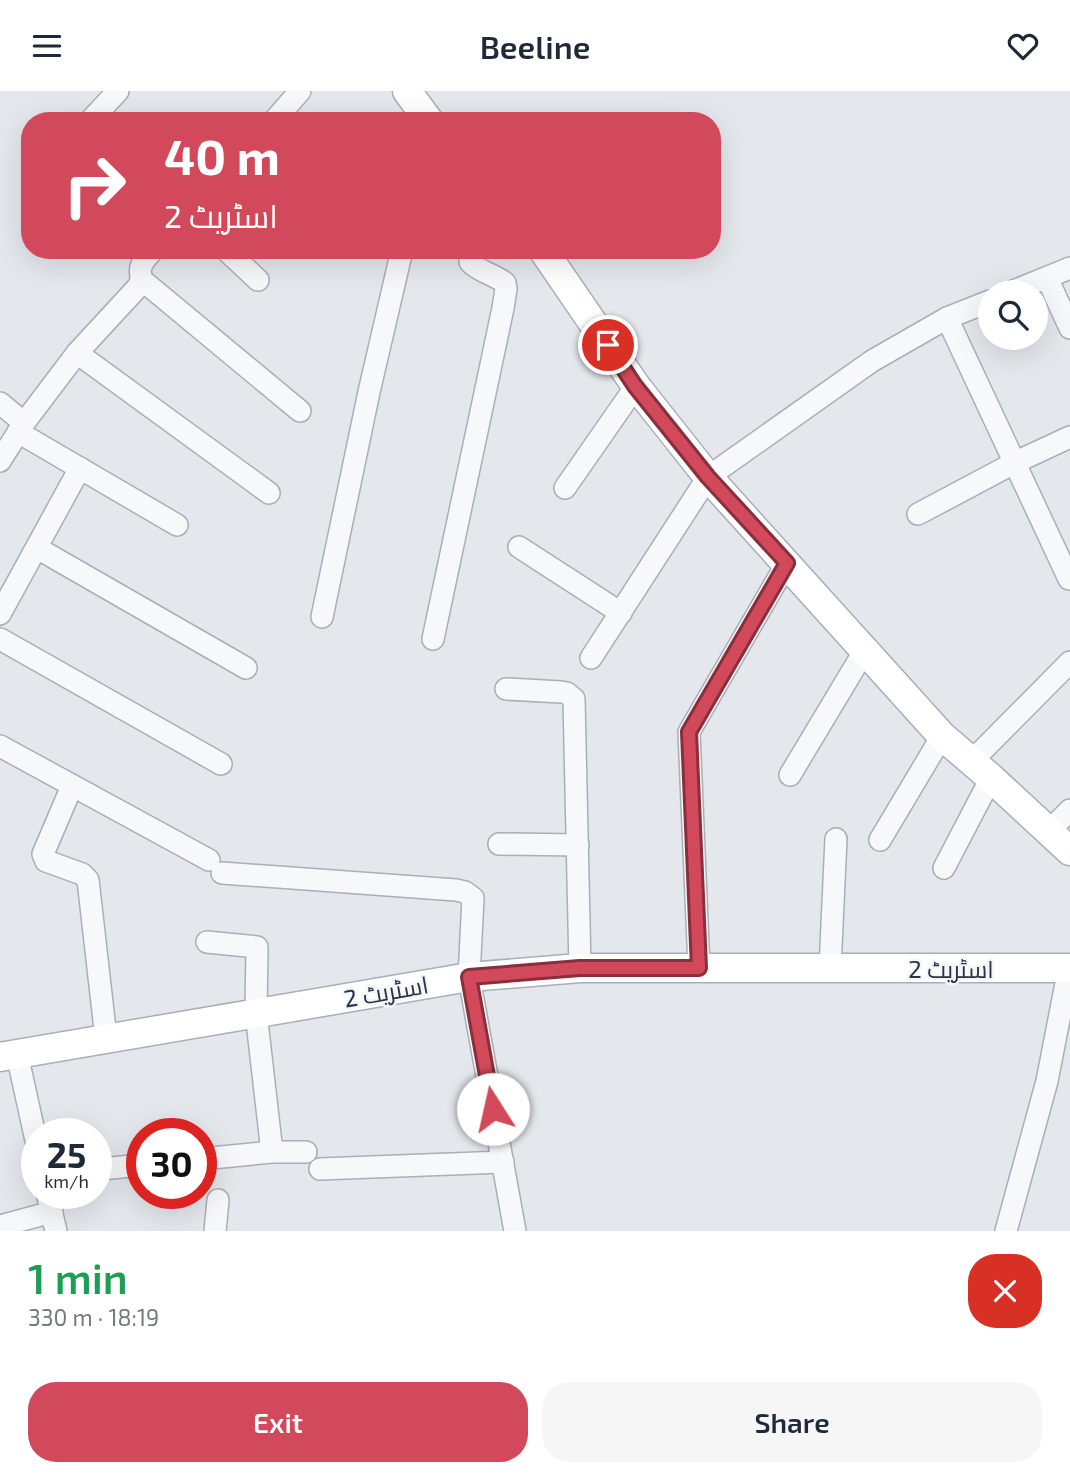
<!DOCTYPE html>
<html lang="en">
<head>
<meta charset="utf-8">
<style>
  :root { --surface:#fff; --page:#f6f6f7; --text:#1f2937; --muted:#747a83; --accent:#d1495b }
  body { margin:0; font-family:"Exo 2",Cairo,sans-serif; background:var(--page); color:var(--text); height:100vh; display:flex; flex-direction:column; font-size:26px; white-space:nowrap }
  * { box-sizing:border-box; margin:0 }
  p { font-size:23px; color:var(--muted) }
  .icon { flex:none; width:38px; height:38px; fill:none; stroke:currentColor; stroke-width:2; stroke-linecap:round; stroke-linejoin:round }
  .map { position:relative; height:1140px; overflow:hidden }
  .panel { display:flex; flex-direction:column; background:var(--surface); flex:1 }
  .panel>* { flex:none }
  .hud { position:absolute; left:21px; top:21px; width:700px; height:147px; border-radius:28px; box-shadow:0 7px 28px #0002; background:#d1495b; color:#fff; overflow:hidden }
  .tools { position:absolute; left:978px; top:189px; display:grid; gap:14px }
  .tools a { display:grid; place-items:center; width:70px; height:70px; border-radius:50%; background:var(--surface); box-shadow:0 7px 28px #0002; font-size:35px }
  .speed { position:absolute; left:21px; top:1027px; display:flex; gap:14px; font-size:35px; font-weight:700; text-align:center }
  .speed>* { display:grid; place-content:center; width:91px; height:91px; border-radius:50%; background:var(--surface); box-shadow:0 7px 28px #0002; line-height:1 }
  .speed small { font-size:18px; font-weight:400 }
  .speed .limit { border:10px solid #d22; background:#fff; color:#111 }
  .pin { position:absolute; display:grid; place-items:center; width:60px; height:60px; color:#fff; margin:-30px; border:4px solid #fff; border-radius:50%; box-shadow:0 2px 7px #0007 }
  .me { position:absolute; width:77px; margin:-38px; rotate:350deg; stroke-linejoin:round; filter:drop-shadow(0 0 5px #0008) }
  .turn { display:flex; align-items:center; gap:24px; height:147px; padding:0 28px; font-size:32px }
  .turn .icon { width:91px; height:91px; stroke-width:2.5 }
  .turn b { display:block; font-size:49px; line-height:60px }
  .round { display:grid; place-items:center; flex:none; width:74px; height:74px; border-radius:28px; background:var(--page) }
  .summary { display:flex; align-items:center; justify-content:space-between; height:119px; padding:0 28px }
  h1 { font-size:42px; font-weight:600; line-height:52px; color:#1e9e55 }
  .button { display:flex; gap:14px; margin-top:auto; padding:14px 28px }
  .button a { flex:1; height:80px; border-radius:28px; background:var(--accent); color:#fff; font-size:28px; font-weight:600; line-height:80px; text-align:center }
  .button a+a { background:var(--page); color:var(--text) }
  header { display:flex; justify-content:space-between; align-items:center; height:91px; padding:0 28px; background:var(--surface); font-size:32px; font-weight:600 }
  .map>svg:first-child { display:block }
  .lines { fill:none; stroke-linecap:round; stroke-linejoin:round }
  .street-casing { stroke:#a9aeb7; stroke-width:24 }
  .secondary-casing { stroke:#a9aeb7; stroke-width:31 }
  .street { stroke:#f7f8fa; stroke-width:21 }
  .secondary { stroke:#fff; stroke-width:28 }
  .route-casing { stroke:#882f3b; stroke-width:18 }
  .route { stroke:#d1495b; stroke-width:12 }
  .labels { text-anchor:middle; dominant-baseline:central; stroke-width:5; stroke-linejoin:round; paint-order:stroke }
  .street-label { font-size:24px; fill:#2b3445; stroke:#f4f6f9 }
</style>
</head>
<body>
<header><svg class="icon" aria-label="menu" viewBox="0 0 24 24"><path d="M4 6h16M4 12h16M4 18h16"/></svg>Beeline<svg class="icon" aria-label="heart" viewBox="0 0 24 24"><path d="M12 20l-8-8c-3-5 5-10 8-4 3-6 11-1 8 4z"/></svg></header>
<div class="map">
<svg width="1070" height="1140" viewBox="0 0 1070 1140">
  <rect width="100%" height="100%" fill="#e4e7ec"/>
  <g class="lines">
    <g class="street-casing">
      <g id="street">
        <polyline points="90,30 118,0"/>
        <polyline points="274,30 300,0"/>
        <polyline points="226,159 258,189"/>
        <polyline points="1047,187 1070,237"/>
        <polyline points="142,189 300,320"/>
        <polyline points="1011,201 1070,177"/>
        <polyline points="947,227 1069,488"/>
        <polyline points="77,262 269,402"/>
        <polyline points="0,312 24,332"/>
        <polyline points="18,341 177,434"/>
        <path d="M0 370 24 332 77 262 137 197 142 189C137 175 144 169 153 159"/>
        <polyline points="565,397 636,295"/>
        <polyline points="918,423 1014,372 1070,346"/>
        <polyline points="519,456 621,522"/>
        <polyline points="37,457 246,577"/>
        <polyline points="0,523 80,377"/>
        <polyline points="322,526 369,301 402,159"/>
        <polyline points="0,548 221,673"/>
        <path d="M433 548 503 217 506 198 505 192C494 183 479 181 470 171L471 159"/>
        <polyline points="591,567 708,386 872,270 947,227 990,210"/>
        <polyline points="506,598 561,601 567,602 574,608 580,877"/>
        <polyline points="0,655 209,769"/>
        <polyline points="972,670 1070,571"/>
        <polyline points="790,684 865,559"/>
        <polyline points="72,695 43,763 46,770 82,783 88,789 106,947"/>
        <polyline points="1049,740 1070,719"/>
        <polyline points="880,749 942,645"/>
        <polyline points="499,753 578,754"/>
        <polyline points="944,777 991,687"/>
        <polyline points="222,782 456,799 465,801 473,807 469,886 515,1140"/>
        <polyline points="207,851 257,856 256,922 272,1061"/>
        <polyline points="699,877 689,641 787,472"/>
        <polyline points="830,877 836,748"/>
        <polyline points="17,963 37,1054"/>
        <polyline points="201,1068 272,1061 306,1061"/>
        <polyline points="101,1078 142,1074"/>
        <polyline points="320,1078 503,1071"/>
        <polyline points="47,1102 56,1140"/>
        <polyline points="0,1135 52,1121"/>
        <polyline points="215,1140 218,1109"/>
        <polyline points="1006,1140 1047,990 1069,877"/>
      </g>
    </g>
    <g class="secondary-casing">
      <g id="secondary">
        <polyline points="407,0 429,30"/>
        <polyline points="543,159 636,295 708,386 942,645 991,687 1070,760"/>
        <polyline points="0,966 469,886 580,877 1070,877"/>
      </g>
    </g>
    <use href="#street" class="street"/>
    <use href="#secondary" class="secondary"/>
  </g>
  <g class="lines">
    <g class="route-casing">
      <polyline id="route" points="493,1018 469,886 580,877 699,877 689,641 787,472 708,386 635,295 608,254"/>
    </g>
    <use href="#route" class="route"/>
  </g>
  <g class="labels">
    <g class="street-label">
      <text x="951" y="877">اسٹریٹ 2</text>
      <text transform="translate(386 900) rotate(-10)">اسٹریٹ 2</text>
    </g>
  </g>
</svg>
<div class="tools">
<a><svg class="icon" aria-label="search" viewBox="0 0 24 24"><circle cx="10" cy="10" r="6"/><path d="M15 15l6 6"/></svg></a>
</div>
<div class="speed"><div>25<small>km/h</small></div><div class="limit">30</div></div>
<div class="pin" style="left:608px;top:254px;background:#d93025"><svg class="icon" aria-label="arrive" viewBox="0 0 24 24"><path d="M6 21V4h12l-3 4 3 4H6"/></svg></div>
<svg class="me" style="left:493px;top:1018px" viewBox="-20 -20 40 40"><circle r="19" fill="#fff"/><path d="M0-13L10 11 0 6-10 11z" fill="#d1495b"/></svg>
<div class="hud">
<div class="turn"><svg class="icon" aria-label="right" viewBox="0 0 24 24"><path d="M7 20v-9h11M14 6l5 5-5 5"/></svg><div><b>40 m</b>اسٹریٹ 2</div></div>
</div>
</div>
<section class="panel">
<div class="summary"><div><h1>1 min</h1><p>330 m · 18:19</p></div><a class="round" style="background:#d93025;color:#fff"><svg class="icon" aria-label="close" viewBox="0 0 24 24"><path d="M6 6l12 12M18 6L6 18"/></svg></a></div>
<div class="button"><a>Exit</a><a>Share</a></div>
</section>
</body>
</html>
